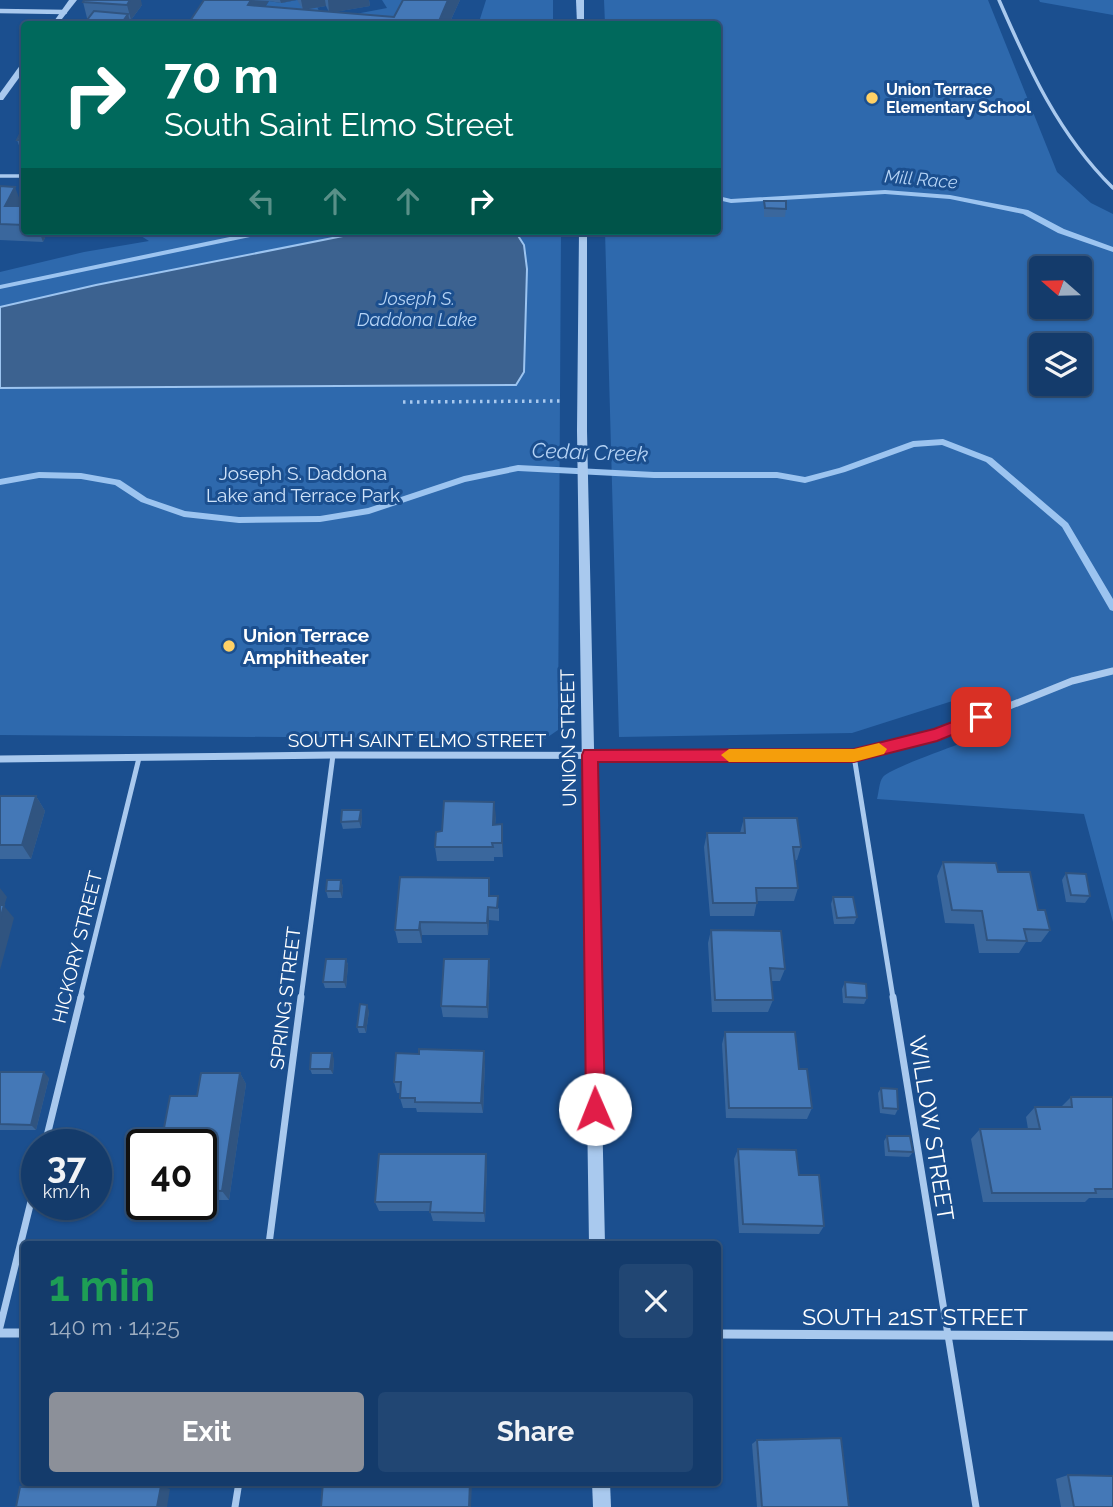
<!DOCTYPE html>
<html lang="en">
<head>
<meta charset="utf-8">
<style>
  :root { --surface:#143b6b; --page:#214673; --text:#f1f3f6; --muted:#9dadc1; --line:#33557e; --accent:#8c9099 }
  body { margin:0; font-family:Raleway,sans-serif; background:var(--page); color:var(--text); height:100vh; display:flex; flex-direction:column; font-size:26px; white-space:nowrap }
  * { box-sizing:border-box; margin:0 }
  p { font-size:23px; color:var(--muted) }
  .icon { flex:none; width:38px; height:38px; fill:none; stroke:currentColor; stroke-width:2; stroke-linecap:round; stroke-linejoin:round }
  .map { position:relative; flex:1; overflow:hidden }
  .drawer { position:absolute; left:21px; top:1241px; width:700px; height:245px; display:flex; flex-direction:column; background:var(--surface); border-radius:7px; box-shadow:0 2px 5px #0004,0 0 0 2px var(--line) }
  .drawer>* { flex:none }
  .hud { position:absolute; left:21px; top:21px; width:700px; height:214px; border-radius:7px; box-shadow:0 2px 5px #0004,0 0 0 2px var(--line); background:#00695c; color:#fff; overflow:hidden }
  .needle { width:46px; rotate:290deg }
  .fabs { position:absolute; left:1029px; top:256px; display:grid; gap:14px }
  .fabs a { display:grid; place-items:center; width:63px; height:63px; border-radius:7px; background:var(--surface); box-shadow:0 2px 5px #0004,0 0 0 2px var(--line); font-size:35px }
  .speed { position:absolute; left:21px; top:1129px; display:flex; gap:14px; font-size:35px; font-weight:700; text-align:center }
  .speed>* { display:grid; place-content:center; width:91px; height:91px; border-radius:50%; background:var(--surface); box-shadow:0 2px 5px #0004,0 0 0 2px var(--line); line-height:1 }
  .speed small { font-size:18px; font-weight:400 }
  .speed .limit { border:4px solid #111; border-radius:10px; background:#fff; color:#111 }
  .pin { position:absolute; display:grid; place-items:center; width:60px; height:60px; color:#fff; margin:-30px; border-radius:14px; box-shadow:0 4px 10px #0006 }
  .me { position:absolute; width:77px; margin:-38px; rotate:359deg; stroke-linejoin:round; filter:drop-shadow(0 0 5px #0008) }
  .turn { display:flex; align-items:center; gap:24px; height:147px; padding:0 28px; font-size:32px }
  .turn .icon { width:91px; height:91px; stroke-width:2.5 }
  .turn b { display:block; font-size:49px; line-height:60px }
  .lanes { display:flex; align-items:center; height:66px; padding:0 28px; background:#0003; justify-content:center; gap:35px; direction:ltr }
  .lanes .off { opacity:.35 }
  .round { display:grid; place-items:center; flex:none; width:74px; height:74px; border-radius:7px; background:var(--page) }
  .summary { display:flex; align-items:center; justify-content:space-between; height:119px; padding:0 28px }
  h1 { font-size:42px; font-weight:700; line-height:52px; color:#1e9e55 }
  .action { display:flex; gap:14px; margin-top:auto; padding:14px 28px }
  .action a { flex:1; height:80px; border-radius:7px; background:var(--accent); color:#fff; font-size:28px; font-weight:700; line-height:80px; text-align:center }
  .action a+a { background:var(--page); color:var(--text) }
  .map>svg:first-child { display:block }
  .green { fill:#2e69ad; fill-rule:evenodd }
  .water { fill:#3c6290; stroke:#9cc4f0; stroke-width:2 }
  .lines { fill:none; stroke-linecap:round; stroke-linejoin:round }
  .stream { fill:#9cc4f0; fill-rule:evenodd }
  .path { stroke:#a9c9ee; stroke-width:3.5; stroke-dasharray:2.5 4.5; stroke-linecap:butt }
  .service-far2 { stroke:#a9c9ee; stroke-width:3.5 }
  .service-far1 { stroke:#a9c9ee; stroke-width:5 }
  .service { stroke:#a9c9ee; stroke-width:7 }
  .minor-far2 { stroke:#a9c9ee; stroke-width:4.5 }
  .minor-far1 { stroke:#a9c9ee; stroke-width:7 }
  .minor { stroke:#a9c9ee; stroke-width:9 }
  .tertiary { fill:#a9c9ee; fill-rule:evenodd }
  .wall { fill:#3a679d; fill-rule:evenodd }
  .shaded-wall { fill:#305480 }
  .building { fill:#4478b7; stroke:#305480; stroke-width:2 }
  .route { fill:#e11d48; stroke:#92132f; stroke-width:2 }
  .slow { fill:#f59e0b }
  .poi-dot { fill:#ffd166; stroke:#1b4f8f; stroke-width:2.5 }
  .labels { text-anchor:middle; dominant-baseline:central; stroke-width:6; stroke-linejoin:round; paint-order:stroke }
  .far-poi-label { font-size:16px; font-weight:bold; fill:#fff; stroke:#1b4f8f; text-anchor:start }
  .far-water-label { font-size:18px; font-style:italic; fill:#b5d3f5; stroke:#1b4f8f }
  .park-label { font-size:19px; fill:#cfe3fa; stroke:#1b4f8f }
  .poi-label { font-size:19px; font-weight:bold; fill:#fff; stroke:#1b4f8f; text-anchor:start }
  .street-label { font-size:19px; fill:#fff; stroke:#1b4f8f }
  .water-label { font-size:21px; font-style:italic; fill:#b5d3f5; stroke:#1b4f8f }
  .near-street-label { font-size:23px; fill:#fff; stroke:#1b4f8f }
</style>
</head>
<body>
<div class="map">
<svg width="1113" height="1507" viewBox="0 0 1113 1507">
  <rect width="100%" height="100%" fill="#1b4f8f"/>
  <g class="green">
    <polygon points="297,0 317,7 324,20 387,8 382,0 417,0 405,24 254,24 269,1 281,3"/>
    <polygon points="486,0 553,0 553,24 481,24 480,19"/>
    <path d="M604 0H988L1057 172 1091 203 1113 214V922L1084 814 877 799C879 792 879 782 883 777 892 766 982 737 1002 728L965 697 852 733 619 737 605 231H718V24H605ZM1041 268H1080V306H1041ZM1041 345H1080V383H1041Z"/>
    <polygon points="1039,0 1113,0 1113,15 1040,2"/>
    <polygon points="133,231 561,231 558,730 545,739 0,735 0,272 84,252 149,241"/>
  </g>
  <polygon class="water" points="368,231 515,231 524,245 527,269 524,372 516,385 0,388 0,307 96,285"/>
  <g class="lines">
    <g class="stream">
      <polygon points="885,190 950,195 1028,210 1064,229 1113,247 1113,252 1058,233 1023,214 950,199 885,194 731,203 718,200 718,196 731,199"/>
      <polygon points="258,231 273,231 269,233 0,289 0,285"/>
      <polygon points="943,439 992,458 1068,523 1113,599 1113,611 1110,610 1062,527 986,462 942,445 914,447 845,472 805,483 777,478 654,478 518,471 465,482 369,514 320,522 239,523 184,517 141,502 115,485 81,479 39,478 0,485 0,479 39,472 81,473 120,480 147,498 185,511 239,517 320,516 368,508 464,476 518,465 654,472 777,472 805,477 839,468 913,441"/>
    </g>
    <polyline class="path" points="403,402 561,401"/>
    <g class="service-far2">
      <path d="M999 0C1029 69 1059 135 1113 188"/>
      <polyline points="0,176 24,176"/>
    </g>
    <g class="service-far1">
      <polyline points="854,756 893,998"/>
      <polyline points="80,998 139,758"/>
      <polyline points="301,998 333,755"/>
    </g>
    <g class="service">
      <polyline points="893,997 976,1507"/>
      <polyline points="45,1144 81,997"/>
      <polyline points="269,1244 301,997"/>
      <polyline points="0,1327 37,1177"/>
      <polyline points="235,1507 239,1482"/>
    </g>
    <polyline class="minor-far2" points="0,11 65,12"/>
    <polyline class="minor-far1" points="0,759 333,755 854,756 937,735 1072,681 1113,671"/>
    <g class="minor">
      <polyline points="0,1333 24,1333"/>
      <polyline points="718,1334 1113,1336"/>
    </g>
    <g class="tertiary">
      <polygon points="69,0 77,0 58,24 52,24"/>
      <polygon points="576,0 584,0 584,24 577,24"/>
      <polygon points="21,64 24,64 24,71 3,100 0,100 0,93"/>
      <polygon points="579,231 587,231 587,431 605,1244 589,1244 577,431"/>
      <polygon points="592,1482 610,1482 611,1507 593,1507"/>
    </g>
  </g>
  <g class="wall">
    <path d="M204 0H296L281 3 269 1 265 6 303 10 297 0H369L370 6 334 12 394 17 403 0H460L450 22 188 24ZM326 6 329 12 304 10Z"/>
    <polygon points="83,2 142,5 131,20 87,18"/>
    <polygon points="24,126 24,148 20,148 17,140"/>
    <polygon points="0,186 21,203 20,206 24,206 24,231 48,231 43,242 0,240"/>
    <polygon points="764,201 786,209 785,217 764,217"/>
    <polygon points="0,796 36,796 45,811 31,859 0,859"/>
    <polygon points="361,810 362,817 361,828 343,829 341,822"/>
    <polygon points="496,816 495,825 502,824 503,857 494,857 494,861 437,861 435,847 442,831"/>
    <polygon points="744,818 801,847 797,860 795,860 798,888 794,901 757,901 754,916 710,916 704,847 707,833 740,833"/>
    <polygon points="943,862 998,872 1038,910 1050,930 1041,942 1026,942 1019,953 979,953 974,924 945,923 937,876"/>
    <polygon points="1066,873 1090,896 1085,903 1066,902 1062,880"/>
    <polygon points="341,880 343,887 342,898 328,898 326,891"/>
    <polygon points="490,896 499,909 499,921 489,920 488,935 422,935 422,943 398,943 395,930"/>
    <polygon points="833,897 857,917 854,924 834,924 831,904"/>
    <polygon points="711,930 785,969 780,981 771,981 773,1000 768,1012 712,1012 708,943"/>
    <polygon points="346,959 348,965 346,988 325,988 323,982"/>
    <polygon points="489,959 490,971 488,1018 443,1017 441,1006"/>
    <polygon points="845,982 867,998 864,1004 843,1003 842,989"/>
    <polygon points="369,1011 366,1033 359,1033 357,1027"/>
    <polygon points="725,1032 799,1069 812,1108 807,1119 726,1118 722,1044"/>
    <polygon points="484,1051 485,1062 483,1113 417,1112 416,1108 403,1108 400,1098 400,1093 397,1093 394,1082 419,1054"/>
    <polygon points="334,1059 333,1074 312,1074 310,1069"/>
    <polygon points="0,1072 49,1078 36,1130 0,1130"/>
    <polygon points="240,1073 246,1084 229,1200 201,1200 201,1144 197,1096"/>
    <polygon points="881,1088 898,1109 895,1115 880,1113 878,1093"/>
    <polygon points="1071,1097 1113,1097 1113,1198 1089,1198 1085,1202 983,1202 971,1139 980,1129 1028,1129 1026,1117 1035,1107 1061,1107"/>
    <polygon points="887,1136 913,1152 909,1157 885,1156 884,1141"/>
    <polygon points="738,1149 799,1175 824,1226 819,1234 739,1233 734,1159"/>
    <polygon points="487,1163 485,1222 433,1221 430,1211 379,1211 375,1202"/>
    <polygon points="757,1440 849,1507 757,1507 752,1444"/>
    <polygon points="1068,1475 1113,1507 1061,1507 1056,1479"/>
  </g>
  <g class="shaded-wall">
    <polygon points="130,0 141,0 142,5 131,20 127,5"/>
    <polygon points="251,0 269,1 254,24 248,5"/>
    <polygon points="280,0 296,0 281,3"/>
    <polygon points="301,0 325,0 326,6 303,10"/>
    <polygon points="328,0 369,0 370,6 329,13"/>
    <polygon points="448,0 460,0 449,24 439,21"/>
    <polygon points="128,14 131,24 121,24"/>
    <polygon points="15,187 21,203 11,222 5,206"/>
    <polygon points="39,231 48,231 43,242"/>
    <polygon points="36,796 45,811 31,859 22,845"/>
    <polygon points="494,802 496,816 494,839 493,825"/>
    <polygon points="361,810 362,817 361,828 359,821"/>
    <polygon points="502,824 503,838 503,857 502,843"/>
    <polygon points="341,880 343,887 342,898 340,891"/>
    <polygon points="0,888 7,897 4,906 14,918 0,970"/>
    <polygon points="488,907 489,920 488,935 487,923"/>
    <polygon points="420,922 422,935 422,943 419,930"/>
    <polygon points="346,959 348,965 346,988 344,982"/>
    <polygon points="489,959 490,971 488,1018 487,1007"/>
    <polygon points="367,1005 369,1011 366,1033 364,1027"/>
    <polygon points="484,1051 485,1062 483,1113 481,1103"/>
    <polygon points="332,1053 334,1059 333,1074 330,1069"/>
    <polygon points="44,1072 49,1078 36,1130 31,1125"/>
    <polygon points="240,1073 246,1084 229,1200 222,1191"/>
    <polygon points="486,1154 487,1163 485,1222 484,1213"/>
    <polygon points="470,1482 472,1482 471,1507 469,1507"/>
    <polygon points="161,1486 170,1489 167,1507 157,1507"/>
  </g>
  <g class="building">
    <polygon points="84,0 130,0 127,5 83,2"/>
    <polygon points="204,0 251,0 248,5 394,17 403,0 448,0 439,21 455,22 459,24 188,24"/>
    <polygon points="94,11 128,14 121,24 84,24"/>
    <polygon points="24,126 24,140 17,140"/>
    <polygon points="0,186 15,187 5,206 24,206 24,225 0,224"/>
    <polygon points="764,201 786,201 786,209 765,208"/>
    <polygon points="0,796 36,796 22,845 0,845"/>
    <polygon points="444,801 494,802 493,825 502,824 502,843 492,843 493,847 435,847 436,832 442,831"/>
    <polygon points="342,810 361,810 359,821 341,822"/>
    <polygon points="744,818 797,818 801,847 793,847 798,888 756,888 757,903 713,903 707,833 745,833"/>
    <polygon points="943,862 996,863 998,872 1030,872 1038,910 1045,910 1050,930 1024,929 1027,941 987,940 982,911 952,910"/>
    <polygon points="1066,873 1086,874 1090,896 1071,895"/>
    <polygon points="400,877 489,878 489,896 498,896 497,908 488,907 487,923 420,922 419,930 395,930"/>
    <polygon points="327,880 341,880 340,891 326,891"/>
    <polygon points="833,897 853,897 857,917 837,918"/>
    <polygon points="0,905 4,905 0,920"/>
    <polygon points="711,930 781,931 785,969 770,968 773,1000 715,1000"/>
    <polygon points="326,959 346,959 344,982 323,982"/>
    <polygon points="444,959 489,959 487,1007 441,1006"/>
    <polygon points="845,982 866,984 867,998 846,997"/>
    <polygon points="360,1004 367,1005 364,1027 357,1027"/>
    <polygon points="725,1032 795,1032 799,1069 807,1069 812,1108 729,1108"/>
    <polygon points="419,1049 484,1051 481,1103 415,1102 415,1098 400,1098 401,1082 394,1082 396,1053 419,1054"/>
    <polygon points="311,1053 332,1053 330,1069 310,1069"/>
    <polygon points="0,1072 44,1072 31,1125 0,1124"/>
    <polygon points="201,1073 240,1073 222,1191 201,1190 201,1144 161,1144 170,1096 197,1096"/>
    <polygon points="881,1088 897,1089 898,1109 883,1108"/>
    <polygon points="1071,1097 1113,1097 1113,1189 1095,1189 1096,1193 992,1193 980,1129 1040,1129 1035,1107 1072,1107"/>
    <polygon points="887,1136 910,1136 913,1152 889,1151"/>
    <polygon points="738,1149 796,1150 799,1175 819,1175 824,1226 743,1224"/>
    <polygon points="379,1154 486,1154 484,1213 430,1212 431,1202 375,1202"/>
    <polygon points="841,1438 849,1507 762,1507 757,1440"/>
    <polygon points="1068,1475 1113,1476 1113,1507 1074,1507"/>
    <polygon points="323,1482 470,1482 469,1507 321,1507"/>
    <polygon points="161,1486 157,1507 16,1507 20,1487"/>
  </g>
  <polygon class="route" points="981,711 989,717 986,721 937,741 854,762 598,762 605,1109 602,1115 595,1118 589,1115 586,1109 582,755 584,750 854,749 934,729"/>
  <polygon class="slow" points="879,743 887,749 884,754 854,762 729,762 721,755 729,749 854,749"/>
  <g class="poi-dot">
    <circle cx="872" cy="98" r="7"/>
    <circle cx="229" cy="646" r="7"/>
  </g>
  <g class="labels">
    <g class="far-poi-label">
      <text x="886" y="89">Union Terrace<tspan x="886" dy="18">Elementary School</tspan></text>
    </g>
    <g class="far-water-label">
      <text transform="translate(921 179) rotate(5)">Mill Race</text>
      <text x="417" y="298">Joseph S.<tspan x="417" dy="21">Daddona Lake</tspan></text>
    </g>
    <g class="park-label">
      <text x="303" y="473">Joseph S. Daddona<tspan x="303" dy="22">Lake and Terrace Park</tspan></text>
    </g>
    <g class="poi-label">
      <text x="243" y="635">Union Terrace<tspan x="243" dy="22">Amphitheater</tspan></text>
    </g>
    <g class="street-label">
      <text transform="translate(568 738) rotate(-91)">UNION STREET</text>
      <text x="417" y="740">SOUTH SAINT ELMO STREET</text>
      <text transform="translate(77 947) rotate(-76)">HICKORY STREET</text>
      <text transform="translate(285 998) rotate(-83)">SPRING STREET</text>
    </g>
    <g class="water-label">
      <text transform="translate(590 452) rotate(2)">Cedar Creek</text>
    </g>
    <g class="near-street-label">
      <text transform="translate(932 1128) rotate(81)">WILLOW STREET</text>
      <text x="915" y="1316">SOUTH 21ST STREET</text>
    </g>
  </g>
</svg>
<div class="fabs">
<a><svg class="needle" viewBox="-14 -14 28 28"><path d="M0-13l5 13h-10z" fill="#e53935"/><path d="M0 13l5-13h-10z" fill="#9dadc1"/></svg></a>
<a><svg class="icon" aria-label="layers" viewBox="0 0 24 24"><path d="M12 4l9 5-9 5-9-5zM3 14l9 5 9-5"/></svg></a>
</div>
<div class="speed"><div>37<small>km/h</small></div><div class="limit">40</div></div>
<div class="pin" style="left:981px;top:717px;background:#d93025"><svg class="icon" aria-label="arrive" viewBox="0 0 24 24"><path d="M6 21V4h12l-3 4 3 4H6"/></svg></div>
<svg class="me" style="left:595px;top:1109px" viewBox="-20 -20 40 40"><circle r="19" fill="#fff"/><path d="M0-13L10 11 0 6-10 11z" fill="#e11d48"/></svg>
<div class="hud">
<div class="turn"><svg class="icon" aria-label="right" viewBox="0 0 24 24"><path d="M7 20v-9h11M14 6l5 5-5 5"/></svg><div><b>70 m</b>South Saint Elmo Street</div></div>
<div class="lanes"><svg class="icon off" aria-label="left" viewBox="0 0 24 24"><path d="M17 20v-9H6M10 6l-5 5 5 5"/></svg><svg class="icon off" aria-label="ahead" viewBox="0 0 24 24"><path d="M12 20V5M6 11l6-6 6 6"/></svg><svg class="icon off" aria-label="ahead" viewBox="0 0 24 24"><path d="M12 20V5M6 11l6-6 6 6"/></svg><svg class="icon" aria-label="right" viewBox="0 0 24 24"><path d="M7 20v-9h11M14 6l5 5-5 5"/></svg></div>
</div>
<section class="drawer">
<div class="summary"><div><h1>1 min</h1><p>140 m · 14:25</p></div><a class="round"><svg class="icon" aria-label="close" viewBox="0 0 24 24"><path d="M6 6l12 12M18 6L6 18"/></svg></a></div>
<div class="action"><a>Exit</a><a>Share</a></div>
</section>
</div>
</body>
</html>
